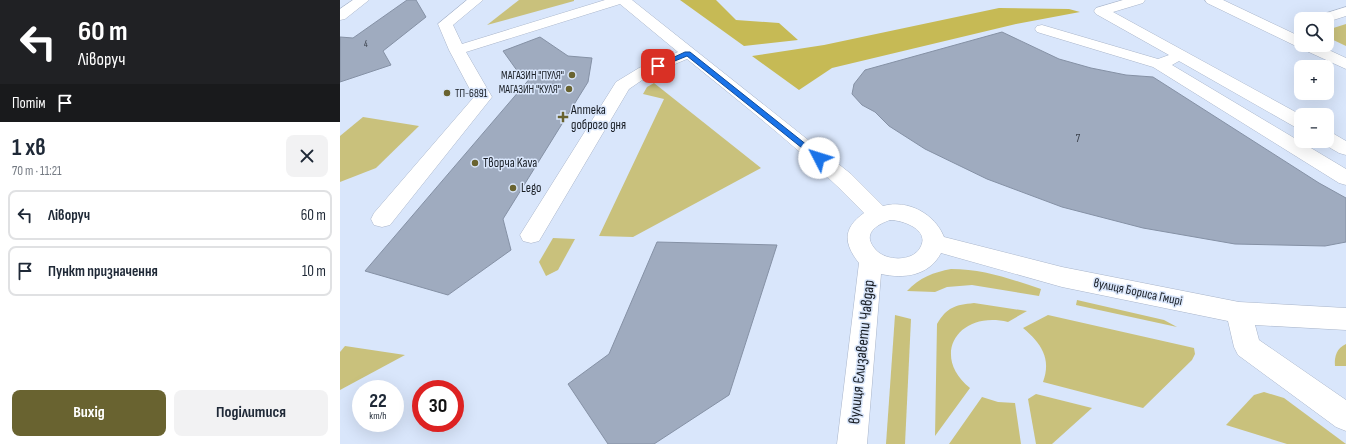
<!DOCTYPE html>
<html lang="uk">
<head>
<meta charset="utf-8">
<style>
  :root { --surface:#fff; --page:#f2f2f3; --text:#1f2937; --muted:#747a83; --line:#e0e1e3; --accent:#696330 }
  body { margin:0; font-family:"Sofia Sans Condensed",sans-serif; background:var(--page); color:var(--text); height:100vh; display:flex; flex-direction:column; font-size:15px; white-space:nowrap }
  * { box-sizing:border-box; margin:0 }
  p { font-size:13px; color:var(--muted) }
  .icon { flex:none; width:22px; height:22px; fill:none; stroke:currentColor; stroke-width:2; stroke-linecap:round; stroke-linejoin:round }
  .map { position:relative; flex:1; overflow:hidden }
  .side { display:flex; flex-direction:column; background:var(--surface); width:340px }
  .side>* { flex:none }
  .top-card { background:#202124; color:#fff; overflow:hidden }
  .buttons { position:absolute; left:954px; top:12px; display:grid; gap:8px }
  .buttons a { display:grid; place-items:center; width:40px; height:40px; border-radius:8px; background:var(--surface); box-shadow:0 4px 16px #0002; font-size:20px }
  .speed { position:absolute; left:12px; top:380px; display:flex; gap:8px; font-size:20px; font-weight:700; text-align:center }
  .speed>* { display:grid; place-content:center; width:52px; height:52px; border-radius:50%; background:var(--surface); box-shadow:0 4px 16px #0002; line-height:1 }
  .speed small { font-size:10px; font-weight:400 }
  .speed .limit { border:6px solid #d22; background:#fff; color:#111 }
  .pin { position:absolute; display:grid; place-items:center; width:34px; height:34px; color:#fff; margin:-17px; border-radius:8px; box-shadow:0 2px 6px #0006 }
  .me { position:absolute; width:44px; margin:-22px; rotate:310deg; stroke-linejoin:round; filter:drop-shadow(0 0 3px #0008) }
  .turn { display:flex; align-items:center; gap:14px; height:84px; padding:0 12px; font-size:18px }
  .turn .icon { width:52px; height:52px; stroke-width:2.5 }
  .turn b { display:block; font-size:28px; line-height:34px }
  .then { display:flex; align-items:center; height:38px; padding:0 12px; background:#0003; gap:8px; font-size:15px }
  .round { display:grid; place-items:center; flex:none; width:42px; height:42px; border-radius:8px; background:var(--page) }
  .head { display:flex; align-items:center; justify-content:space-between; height:68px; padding:0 12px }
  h1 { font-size:24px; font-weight:700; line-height:30px }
  .button { display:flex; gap:8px; margin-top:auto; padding:8px 12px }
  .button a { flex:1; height:46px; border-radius:8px; background:var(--accent); color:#fff; font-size:16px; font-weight:700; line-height:46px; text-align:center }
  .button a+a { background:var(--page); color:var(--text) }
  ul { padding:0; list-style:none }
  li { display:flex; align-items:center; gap:12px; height:50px; margin:0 8px 6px; padding:0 4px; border:2px solid var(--line); border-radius:8px }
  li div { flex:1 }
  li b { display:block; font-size:15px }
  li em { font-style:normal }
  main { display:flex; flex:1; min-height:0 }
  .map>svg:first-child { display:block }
  .green { fill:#c9c17c }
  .forest { fill:#c6ba55 }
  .building { fill:#9fabbf; stroke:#8591a5 }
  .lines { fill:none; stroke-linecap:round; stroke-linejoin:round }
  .minor-casing { stroke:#a9b5ca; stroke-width:1 }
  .minor { fill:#fff; fill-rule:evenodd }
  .route { fill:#1a73e8; stroke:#114b97 }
  .poi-dot { fill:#696330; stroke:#d9e6fb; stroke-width:1.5 }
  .labels { text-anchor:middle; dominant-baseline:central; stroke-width:3; stroke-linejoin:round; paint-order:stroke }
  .far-number-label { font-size:9px; fill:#3a404b }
  .far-poi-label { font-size:11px; fill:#181d24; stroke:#d9e6fb; text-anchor:end }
  .number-label { font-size:11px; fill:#3a404b }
  .poi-label { font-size:13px; fill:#181d24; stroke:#d9e6fb; text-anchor:start }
  .street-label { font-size:13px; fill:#181d24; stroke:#d9e6fb }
  .near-street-label { font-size:16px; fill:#181d24; stroke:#d9e6fb }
</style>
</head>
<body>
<main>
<section class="side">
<div class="top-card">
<div class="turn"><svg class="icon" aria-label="left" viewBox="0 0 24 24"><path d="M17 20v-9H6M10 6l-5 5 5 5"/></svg><div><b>60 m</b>Ліворуч</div></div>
<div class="then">Потім<svg class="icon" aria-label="arrive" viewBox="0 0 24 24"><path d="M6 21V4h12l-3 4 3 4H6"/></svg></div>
</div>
<div class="head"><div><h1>1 хв</h1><p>70 m · 11:21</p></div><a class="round"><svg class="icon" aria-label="close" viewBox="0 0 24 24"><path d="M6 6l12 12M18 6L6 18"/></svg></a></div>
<ul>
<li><svg class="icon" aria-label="left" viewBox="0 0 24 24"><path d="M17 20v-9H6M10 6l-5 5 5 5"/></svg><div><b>Ліворуч</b></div><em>60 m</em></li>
<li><svg class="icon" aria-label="arrive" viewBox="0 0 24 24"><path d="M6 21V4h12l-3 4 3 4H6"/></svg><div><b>Пункт призначення</b></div><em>10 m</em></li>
</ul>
<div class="button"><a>Вихід</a><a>Поділитися</a></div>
</section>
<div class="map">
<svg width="1006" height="444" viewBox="0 0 1006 444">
  <rect width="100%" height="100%" fill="#d9e6fb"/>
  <g class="green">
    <polygon points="179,0 234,0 234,1 147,25"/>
    <polygon points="1006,24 1006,46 987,37 987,30"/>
    <polygon points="314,83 421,168 293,237 259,236 324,99 303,94 307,87"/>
    <polygon points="23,117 79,126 36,168 0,182 0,136"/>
    <polygon points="213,238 235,239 218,270 206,276 199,262"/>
    <path d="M611 269C643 269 671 279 701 289L699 296 632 285 607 287 595 292 567 291C579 278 594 272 611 269Z"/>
    <polygon points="737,300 824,320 837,327 736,305"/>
    <path d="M634 303 687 311 668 322C618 310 590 356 630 388L595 436 597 324C607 307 615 305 634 303Z"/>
    <polygon points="555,315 571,319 565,444 546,444"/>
    <path d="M708 315 854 348 855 354 852 360 803 408 703 382C712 359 701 343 683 328Z"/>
    <path d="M1006 344V366H995C994 356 997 348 1006 344Z"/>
    <polygon points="5,346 65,355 0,390 0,352"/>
    <polygon points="924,392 944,398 1006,444 947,444 886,425 914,395"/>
    <polygon points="696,394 752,408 712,444 696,444 688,399"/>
    <polygon points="642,397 658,402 675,403 681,444 609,444"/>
  </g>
  <g class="forest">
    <polygon points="340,0 376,0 396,20 439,23 458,40 404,46"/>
    <polygon points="659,8 729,9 740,12 676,24 492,68 459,90 412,56 484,45"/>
  </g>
  <g class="building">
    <polygon points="67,0 76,0 86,17 43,51 51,65 0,82 0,37 13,38"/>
    <polygon points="662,32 719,59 751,68 786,75 813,77 979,183 1006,198 1006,242 985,246 895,244 803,228 722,207 647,179 585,149 549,126 535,112 522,105 512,94 514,84 525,70"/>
    <polygon points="200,37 228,56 252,58 248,82 163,219 171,250 108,295 25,271 192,76 183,79 163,51"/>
    <polygon points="317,242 437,245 389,395 314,444 268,444 228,384 269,354"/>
  </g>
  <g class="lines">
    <g class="minor-casing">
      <g id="minor">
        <polygon points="13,0 29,0 5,19 0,20 0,9"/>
        <path d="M127 0H143L113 25 122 44 265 0H292L511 174 543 206C568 199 595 214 604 237L722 267 899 302 1006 308V330L915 325 919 340 1006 400V431L996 427 898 355 894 347 888 321 722 287 601 253C589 276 564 279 541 274L527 444H497L519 263C503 243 503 228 524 213 470 156 407 108 347 59L311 74 289 89 199 241 191 243 183 241 180 235 276 82 299 68 338 52 280 4 126 52 152 97 50 225 42 227 34 225 31 219 34 213 134 97 109 50 98 24ZM550 220C563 220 591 230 580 248 572 262 546 261 536 250 521 234 536 225 550 220Z"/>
        <polygon points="783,0 805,0 803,3 773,12 961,115 961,129 955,127 839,61 832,65 1006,169 1006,185 999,183 813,67 697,32 695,29 697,26 702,25 818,59 829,55 756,14 754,11 756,8"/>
        <polygon points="865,0 883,0 961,37 961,45 978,45 1006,58 1006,69 960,48 867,3"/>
        <polygon points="1006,7 1006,16 987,22 987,19 975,19 977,16"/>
        <polygon points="987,132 994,134 1006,141 1006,155 999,153 980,142 980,141 987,141"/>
      </g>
    </g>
    <use href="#minor" class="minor"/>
  </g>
  <polygon class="route" points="345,52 350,52 482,157 482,160 477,160 347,56 320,67 315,66"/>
  <g class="poi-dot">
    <circle cx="232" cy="75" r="4"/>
    <circle cx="229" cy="89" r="4"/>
    <circle cx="107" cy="93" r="4"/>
    <path d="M221 111h4v4h4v4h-4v4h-4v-4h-4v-4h4z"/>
    <circle cx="135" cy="163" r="4"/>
    <circle cx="173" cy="188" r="4"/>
  </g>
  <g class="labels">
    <g class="far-number-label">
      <text x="26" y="44">4</text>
    </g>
    <g class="far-poi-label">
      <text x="224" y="75">МАГАЗИН "ПУЛЯ"</text>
      <text x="221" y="89">МАГАЗИН "КУЛЯ"</text>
      <text x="115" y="93" text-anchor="start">ТП-6891</text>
    </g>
    <g class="number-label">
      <text x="738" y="138">7</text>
    </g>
    <g class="poi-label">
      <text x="231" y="110">Аптека<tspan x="231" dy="15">доброго дня</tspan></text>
      <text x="143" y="163">Творча Kava</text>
      <text x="181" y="188">Lego</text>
    </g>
    <g class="street-label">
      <text transform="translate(798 292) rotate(12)">вулиця Бориса Гмирі</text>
    </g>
    <g class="near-street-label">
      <text transform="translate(522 352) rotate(-84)">вулиця Єлизавети Чавдар</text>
    </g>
  </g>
</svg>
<div class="buttons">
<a><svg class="icon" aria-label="search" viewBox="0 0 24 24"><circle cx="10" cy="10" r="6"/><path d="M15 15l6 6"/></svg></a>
<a>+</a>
<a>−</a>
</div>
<div class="speed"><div>22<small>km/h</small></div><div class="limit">30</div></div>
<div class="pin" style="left:318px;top:66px;background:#d93025"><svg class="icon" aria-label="arrive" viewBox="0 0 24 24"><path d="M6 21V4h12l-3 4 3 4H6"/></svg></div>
<svg class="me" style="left:479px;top:158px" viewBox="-20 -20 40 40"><circle r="19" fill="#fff"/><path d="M0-13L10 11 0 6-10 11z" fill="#1a73e8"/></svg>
</div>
</main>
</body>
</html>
